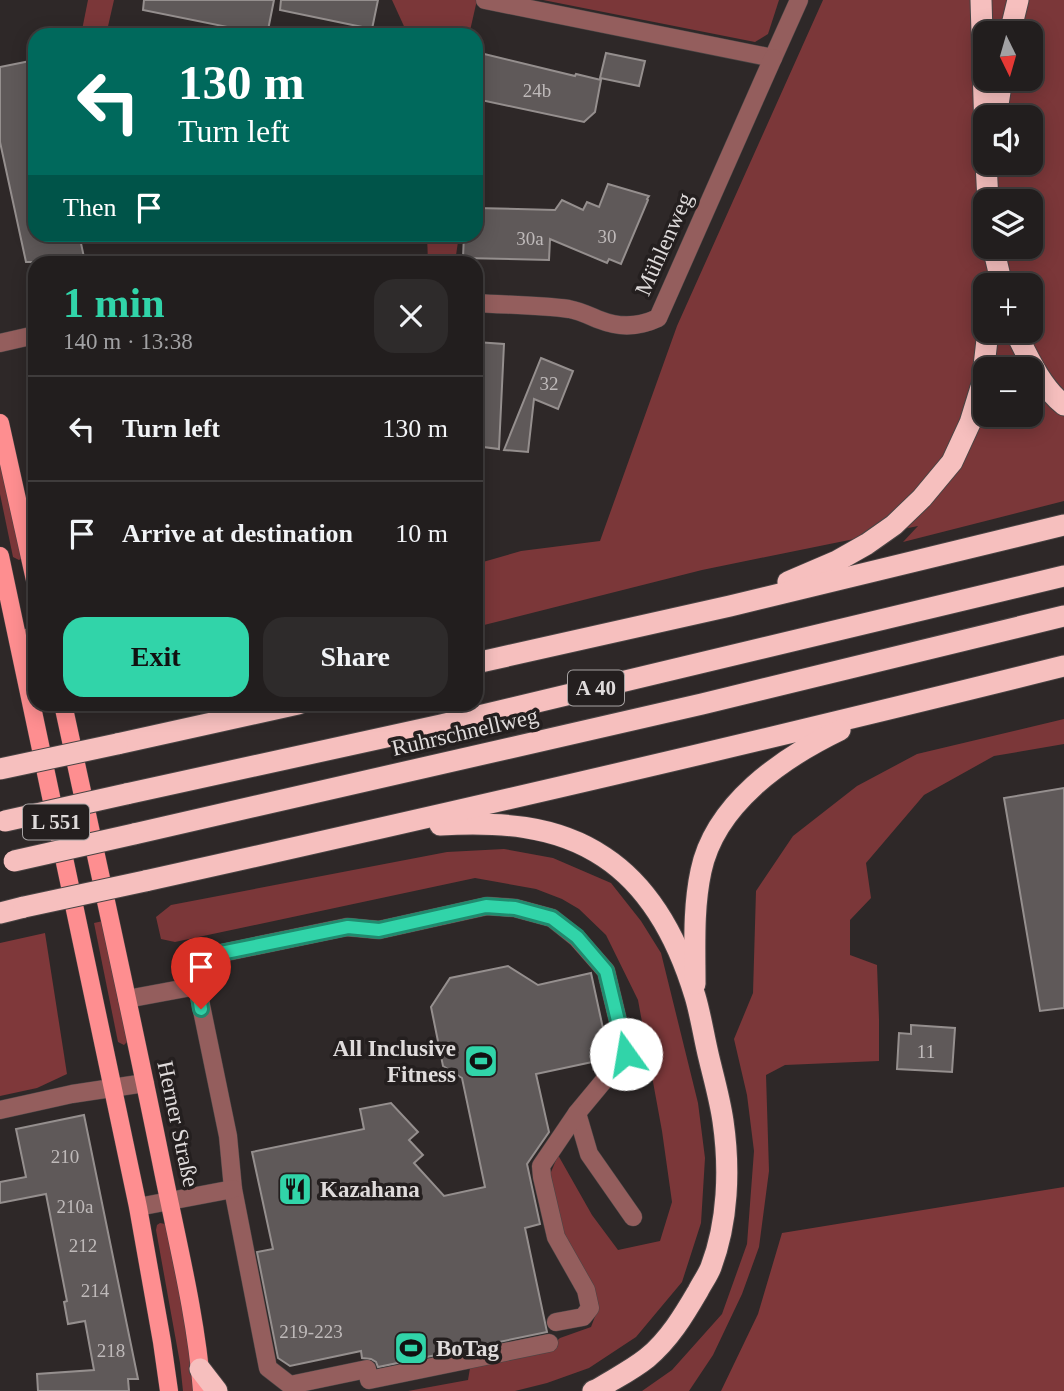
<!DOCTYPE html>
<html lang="en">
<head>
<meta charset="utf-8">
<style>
  :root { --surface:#221e1e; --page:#2e2b2b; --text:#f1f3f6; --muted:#a2a2a4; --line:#3f3c3c; --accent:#31d4a9 }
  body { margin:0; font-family:"Times New Roman",serif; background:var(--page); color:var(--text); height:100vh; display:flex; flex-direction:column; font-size:26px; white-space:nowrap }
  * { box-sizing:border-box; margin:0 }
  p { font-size:23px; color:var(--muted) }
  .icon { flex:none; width:38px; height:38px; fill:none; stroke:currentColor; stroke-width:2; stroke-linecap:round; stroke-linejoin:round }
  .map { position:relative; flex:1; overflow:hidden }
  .details { position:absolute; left:28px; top:256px; width:455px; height:455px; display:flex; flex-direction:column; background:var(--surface); border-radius:21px; box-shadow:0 4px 18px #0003,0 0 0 2px var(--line) }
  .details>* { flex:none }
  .top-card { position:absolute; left:28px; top:28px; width:455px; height:214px; border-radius:21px; box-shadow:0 4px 18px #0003,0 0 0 2px var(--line); background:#00695c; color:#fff; overflow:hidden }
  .needle { width:46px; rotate:175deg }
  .buttons { position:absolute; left:973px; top:21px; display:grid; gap:14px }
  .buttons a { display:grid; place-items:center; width:70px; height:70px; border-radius:14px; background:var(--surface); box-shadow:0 4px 18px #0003,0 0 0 2px var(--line); font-size:35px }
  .pin { position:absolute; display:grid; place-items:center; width:60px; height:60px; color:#fff; margin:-72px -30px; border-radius:50% 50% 50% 0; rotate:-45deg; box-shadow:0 0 7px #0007 }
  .pin .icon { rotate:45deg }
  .me { position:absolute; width:77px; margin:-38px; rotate:347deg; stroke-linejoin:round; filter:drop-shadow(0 0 5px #0008) }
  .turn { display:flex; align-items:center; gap:24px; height:147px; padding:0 35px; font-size:32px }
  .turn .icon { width:91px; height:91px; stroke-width:2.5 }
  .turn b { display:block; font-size:49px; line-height:60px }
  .then { display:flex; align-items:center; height:66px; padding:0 35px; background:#0003; gap:14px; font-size:26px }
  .round { display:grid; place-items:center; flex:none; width:74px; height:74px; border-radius:21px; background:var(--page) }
  .head { display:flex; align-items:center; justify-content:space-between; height:119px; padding:0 35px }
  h1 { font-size:42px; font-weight:600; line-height:52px; color:var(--accent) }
  .primary-button { display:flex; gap:14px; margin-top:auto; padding:14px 35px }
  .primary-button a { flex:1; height:80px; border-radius:21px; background:var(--accent); color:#111; font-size:28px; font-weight:600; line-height:80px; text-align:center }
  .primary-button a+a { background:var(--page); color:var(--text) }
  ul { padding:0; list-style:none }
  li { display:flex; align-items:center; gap:21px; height:105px; padding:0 35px; border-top:2px solid var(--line) }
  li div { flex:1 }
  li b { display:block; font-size:26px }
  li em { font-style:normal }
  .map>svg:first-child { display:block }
  .green { fill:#7b3739; fill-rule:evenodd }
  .forest { fill:#7f383a }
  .building { fill:#5f5959; stroke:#958f8e; stroke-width:2 }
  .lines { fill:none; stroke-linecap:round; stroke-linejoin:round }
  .minor-casing { stroke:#4a4545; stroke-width:19 }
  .major-casing { stroke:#4a4545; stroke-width:19 }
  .highway-casing { stroke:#4a4545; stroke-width:23 }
  .minor { stroke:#945e5d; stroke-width:18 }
  .major { stroke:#fe8e90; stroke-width:18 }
  .highway { stroke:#f6bfbe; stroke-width:21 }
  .highway-bridge-casing { stroke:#4a4545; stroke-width:23; stroke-linecap:butt }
  .highway-bridge { stroke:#f6bfbe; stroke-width:21 }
  .route-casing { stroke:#208a6e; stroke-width:18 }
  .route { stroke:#31d4a9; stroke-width:12 }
  .labels { text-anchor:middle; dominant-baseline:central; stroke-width:7; stroke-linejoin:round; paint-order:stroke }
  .number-label { font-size:19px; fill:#bfbaba }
  .shield { fill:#241f1f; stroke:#a7a3a3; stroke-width:2 }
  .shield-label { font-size:21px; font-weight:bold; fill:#dfdbdb }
  .street-label { font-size:23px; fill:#dfdbdb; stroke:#241f1f }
  .poi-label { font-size:23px; font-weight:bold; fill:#dfdbdb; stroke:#241f1f; text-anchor:start }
</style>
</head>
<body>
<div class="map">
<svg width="1064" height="1391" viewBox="0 0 1064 1391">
  <rect width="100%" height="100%" fill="#2e2828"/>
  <g class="green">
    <polygon points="88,0 114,0 106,35 81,35"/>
    <polygon points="392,0 477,0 469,35 408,35"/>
    <polygon points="543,0 779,0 768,34 755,42"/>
    <path d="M823 0H1064V501L903 542 918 526 702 570 476 627V564L521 551 600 541 677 326ZM985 33H1031V79H985ZM985 117H1031V163H985ZM985 201H1031V247H985ZM985 285H1031V331H985ZM985 369H1031V415H985Z"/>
    <polygon points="427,235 459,235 455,262 428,262"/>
    <polygon points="0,464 22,558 19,560 13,557 0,494"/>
    <polygon points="1064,719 1064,744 994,756 924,795 866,863 871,898 850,920 850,955 877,965 879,1019 879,1061 785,1065 766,1075 769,1171 759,1247 742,1294 713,1355 689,1391 642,1391 672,1370 722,1314 747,1244 754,1151 747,1095 734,1039 753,993 756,891 793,836 857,786 917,754"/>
    <polygon points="504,849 553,858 611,883 641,921 661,953 698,1103 705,1158 701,1223 682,1282 636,1337 589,1368 547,1383 515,1391 408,1391 468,1380 471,1362 551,1346 560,1338 591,1327 599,1306 594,1289 564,1236 549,1177 558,1155 592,1215 618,1250 660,1241 672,1202 662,1131 638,1000 606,935 579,909 562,899 536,889 475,878 175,942 161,939 156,917 171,905 447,852"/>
    <polygon points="103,921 128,1041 124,1045 118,1042 94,923"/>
    <path d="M160 1223 165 1224 167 1228C178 1282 189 1336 195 1391H183L180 1363 156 1230 157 1225Z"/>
  </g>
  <g class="forest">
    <polygon points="45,933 67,1074 37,1088 0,1096 0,943"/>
    <polygon points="1064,1187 1064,1391 721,1391 758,1314 782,1233"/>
  </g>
  <g class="building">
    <polygon points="144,0 274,0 267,35 143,10"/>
    <polygon points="281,0 378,0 372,29 280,10"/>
    <polygon points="476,52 575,76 576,74 601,80 595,112 584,122 476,99"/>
    <polygon points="606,53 645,61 639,86 600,78"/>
    <polygon points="35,60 35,234 79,234 85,262 26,262 0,142 0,67"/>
    <polygon points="608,184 649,196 647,199 648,200 621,264 609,259 607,263 550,239 549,260 463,258 464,234 476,234 476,208 555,210 562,200 583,210 587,202 599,207"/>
    <polygon points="476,342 504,344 499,449 476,446"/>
    <polygon points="541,358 573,371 558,409 534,399 528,452 504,450"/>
    <polygon points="1064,788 1064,1008 1040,1011 1004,798"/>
    <polygon points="508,966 538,985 591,973 609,1056 597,1061 536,1074 549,1132 527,1164 540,1224 525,1228 547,1332 378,1367 376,1362 371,1359 362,1358 361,1351 290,1366 278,1358 257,1252 273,1249 252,1152 364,1129 360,1109 391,1103 418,1132 409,1140 423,1155 414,1163 444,1196 485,1187 462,1078 443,1066 431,1007 450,978"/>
    <polygon points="911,1025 955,1028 952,1072 897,1069 899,1033 911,1034"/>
    <polygon points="84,1115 138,1379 128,1379 129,1391 38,1391 37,1374 94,1370 85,1321 68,1324 64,1302 67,1301 46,1194 0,1203 0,1182 26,1177 16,1129"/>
  </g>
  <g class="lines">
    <g class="minor-casing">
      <g id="minor">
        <polyline points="485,0 773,58 799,0"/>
        <path d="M476 303C507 305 538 305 569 309 580 311 590 316 600 320 620 328 639 327 658 318L773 58"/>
        <polyline points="0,343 35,335"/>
        <polyline points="18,640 35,636"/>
        <polyline points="197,986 228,1136 233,1189 268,1368 290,1385 367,1369 369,1380 549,1343"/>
        <polyline points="127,999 197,986 195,971 207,956 347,927 379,930 487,906 515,908 552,918 577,938 606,971 626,1054 577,1113 589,1154 633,1217"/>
        <polyline points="0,1110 72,1094 145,1083"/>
        <polyline points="138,1207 233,1189"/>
        <polyline points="556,1322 583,1317 590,1308 586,1290 556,1237 542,1177 541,1166 577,1113"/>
      </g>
    </g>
    <g class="major-casing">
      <g id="major">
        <polyline points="0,423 35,580"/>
        <polyline points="0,556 138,1207 162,1342 169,1391"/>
        <path d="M63 704C96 856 130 1008 161 1161 176 1237 196 1314 202 1391"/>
      </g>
    </g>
    <g class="highway-casing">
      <g id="highway">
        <polyline points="981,0 985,132"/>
        <polyline points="1010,33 1018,0"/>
        <polyline points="996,117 1002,79"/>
        <polyline points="986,163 988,201"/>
        <polyline points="993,247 1002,285"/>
        <path d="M1015 331C1028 357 1041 387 1064 405"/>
        <polyline points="788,582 837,561 867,544 894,525 922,498 952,462 970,423 982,384 988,331"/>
        <polyline points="476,663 730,606 1064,525"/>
        <polyline points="117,744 298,704"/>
        <polyline points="126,794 441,725 1064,576"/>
        <path d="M440 825C497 822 555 824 604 857 651 888 679 943 695 996 701 1016 704 1038 709 1058 714 1079 720 1100 723 1121 730 1169 728 1222 711 1267 708 1275 702 1283 698 1291 684 1315 669 1340 647 1358 632 1370 614 1379 598 1389L593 1391"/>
        <polyline points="134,834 702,704 1064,616"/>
        <path d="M145 881C452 813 759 742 1064 666"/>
        <polyline points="0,913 24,907"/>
        <path d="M695 984C695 946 693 908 701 871 715 804 782 758 840 730"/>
        <polyline points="200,1369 217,1391"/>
      </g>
    </g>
    <use href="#minor" class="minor"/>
    <use href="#major" class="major"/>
    <use href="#highway" class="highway"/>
    <g class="highway-bridge-casing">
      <g id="highway-bridge">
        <polyline points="0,769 117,744"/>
        <polyline points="5,821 126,794"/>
        <polyline points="14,861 134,834"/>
        <polyline points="24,907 145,881"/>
      </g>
    </g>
    <use href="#highway-bridge" class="highway-bridge"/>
  </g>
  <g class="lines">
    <g class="route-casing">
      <polyline id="route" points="201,1009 195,971 206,956 348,927 379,930 486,906 515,908 552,918 577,937 606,971 626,1054"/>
    </g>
    <use href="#route" class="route"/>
  </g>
  <defs>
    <g id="stadium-square" transform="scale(1.75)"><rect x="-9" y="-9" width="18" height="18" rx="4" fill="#31d4a9" stroke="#241f1f"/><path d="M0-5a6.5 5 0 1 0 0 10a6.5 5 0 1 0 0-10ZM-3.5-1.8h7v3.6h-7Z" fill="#111"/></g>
    <g id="restaurant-square" transform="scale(1.75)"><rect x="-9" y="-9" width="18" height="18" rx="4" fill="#31d4a9" stroke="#241f1f"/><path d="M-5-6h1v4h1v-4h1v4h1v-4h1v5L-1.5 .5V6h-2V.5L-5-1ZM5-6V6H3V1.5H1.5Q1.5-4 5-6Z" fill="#111"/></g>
  </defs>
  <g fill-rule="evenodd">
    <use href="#stadium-square" x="481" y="1061"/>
    <use href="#restaurant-square" x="295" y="1189"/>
    <use href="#stadium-square" x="411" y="1348"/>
  </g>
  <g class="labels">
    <g class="number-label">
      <text x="537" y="90">24b</text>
      <text x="607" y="236">30</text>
      <text x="530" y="238">30a</text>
      <text x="549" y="383">32</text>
      <text x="926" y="1051">11</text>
      <text x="65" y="1156">210</text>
      <text x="75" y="1206">210a</text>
      <text x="83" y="1245">212</text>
      <text x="95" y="1290">214</text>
      <text x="311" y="1331">219-223</text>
      <text x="111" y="1350">218</text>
    </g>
    <g class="shield">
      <rect x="568" y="670.5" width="56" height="35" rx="5"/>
      <rect x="23" y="804.5" width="66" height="35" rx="5"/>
    </g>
    <g class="shield-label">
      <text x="596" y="688">A 40</text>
      <text x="56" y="822">L 551</text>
    </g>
    <g class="street-label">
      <text transform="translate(664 244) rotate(-66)">Mühlenweg</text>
      <text transform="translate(465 732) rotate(-13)">Ruhrschnellweg</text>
      <text transform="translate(178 1124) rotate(78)">Herner Straße</text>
    </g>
    <g class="poi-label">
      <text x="456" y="1048" text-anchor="end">All Inclusive<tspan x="456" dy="26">Fitness</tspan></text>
      <text x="320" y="1189">Kazahana</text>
      <text x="436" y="1348">BoTag</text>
    </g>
  </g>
</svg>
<div class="buttons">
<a><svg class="needle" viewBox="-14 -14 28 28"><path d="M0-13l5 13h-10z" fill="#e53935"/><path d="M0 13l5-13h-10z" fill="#a2a2a4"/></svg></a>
<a><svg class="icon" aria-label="sound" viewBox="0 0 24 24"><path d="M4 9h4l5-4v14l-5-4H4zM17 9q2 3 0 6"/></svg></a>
<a><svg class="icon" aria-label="layers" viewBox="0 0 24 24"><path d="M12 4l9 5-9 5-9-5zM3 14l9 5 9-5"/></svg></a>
<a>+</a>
<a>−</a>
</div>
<div class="pin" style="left:201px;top:1009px;background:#d93025"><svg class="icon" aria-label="arrive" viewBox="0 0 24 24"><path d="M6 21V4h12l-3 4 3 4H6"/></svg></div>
<svg class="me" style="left:626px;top:1054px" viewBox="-20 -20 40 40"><circle r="19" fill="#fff"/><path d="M0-13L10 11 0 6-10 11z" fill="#31d4a9"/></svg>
<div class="top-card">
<div class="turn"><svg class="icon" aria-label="left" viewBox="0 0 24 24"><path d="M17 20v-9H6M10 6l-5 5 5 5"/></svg><div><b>130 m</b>Turn left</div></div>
<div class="then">Then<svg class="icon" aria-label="arrive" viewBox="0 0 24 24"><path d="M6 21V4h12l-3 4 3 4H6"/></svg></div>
</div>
<section class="details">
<div class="head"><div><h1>1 min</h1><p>140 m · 13:38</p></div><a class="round"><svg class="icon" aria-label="close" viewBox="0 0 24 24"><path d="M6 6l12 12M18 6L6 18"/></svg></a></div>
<ul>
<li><svg class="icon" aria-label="left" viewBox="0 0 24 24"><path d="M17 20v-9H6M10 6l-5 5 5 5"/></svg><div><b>Turn left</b></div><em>130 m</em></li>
<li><svg class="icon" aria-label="arrive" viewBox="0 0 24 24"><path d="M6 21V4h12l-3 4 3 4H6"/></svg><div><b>Arrive at destination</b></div><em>10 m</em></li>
</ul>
<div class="primary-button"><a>Exit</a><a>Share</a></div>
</section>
</div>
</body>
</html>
